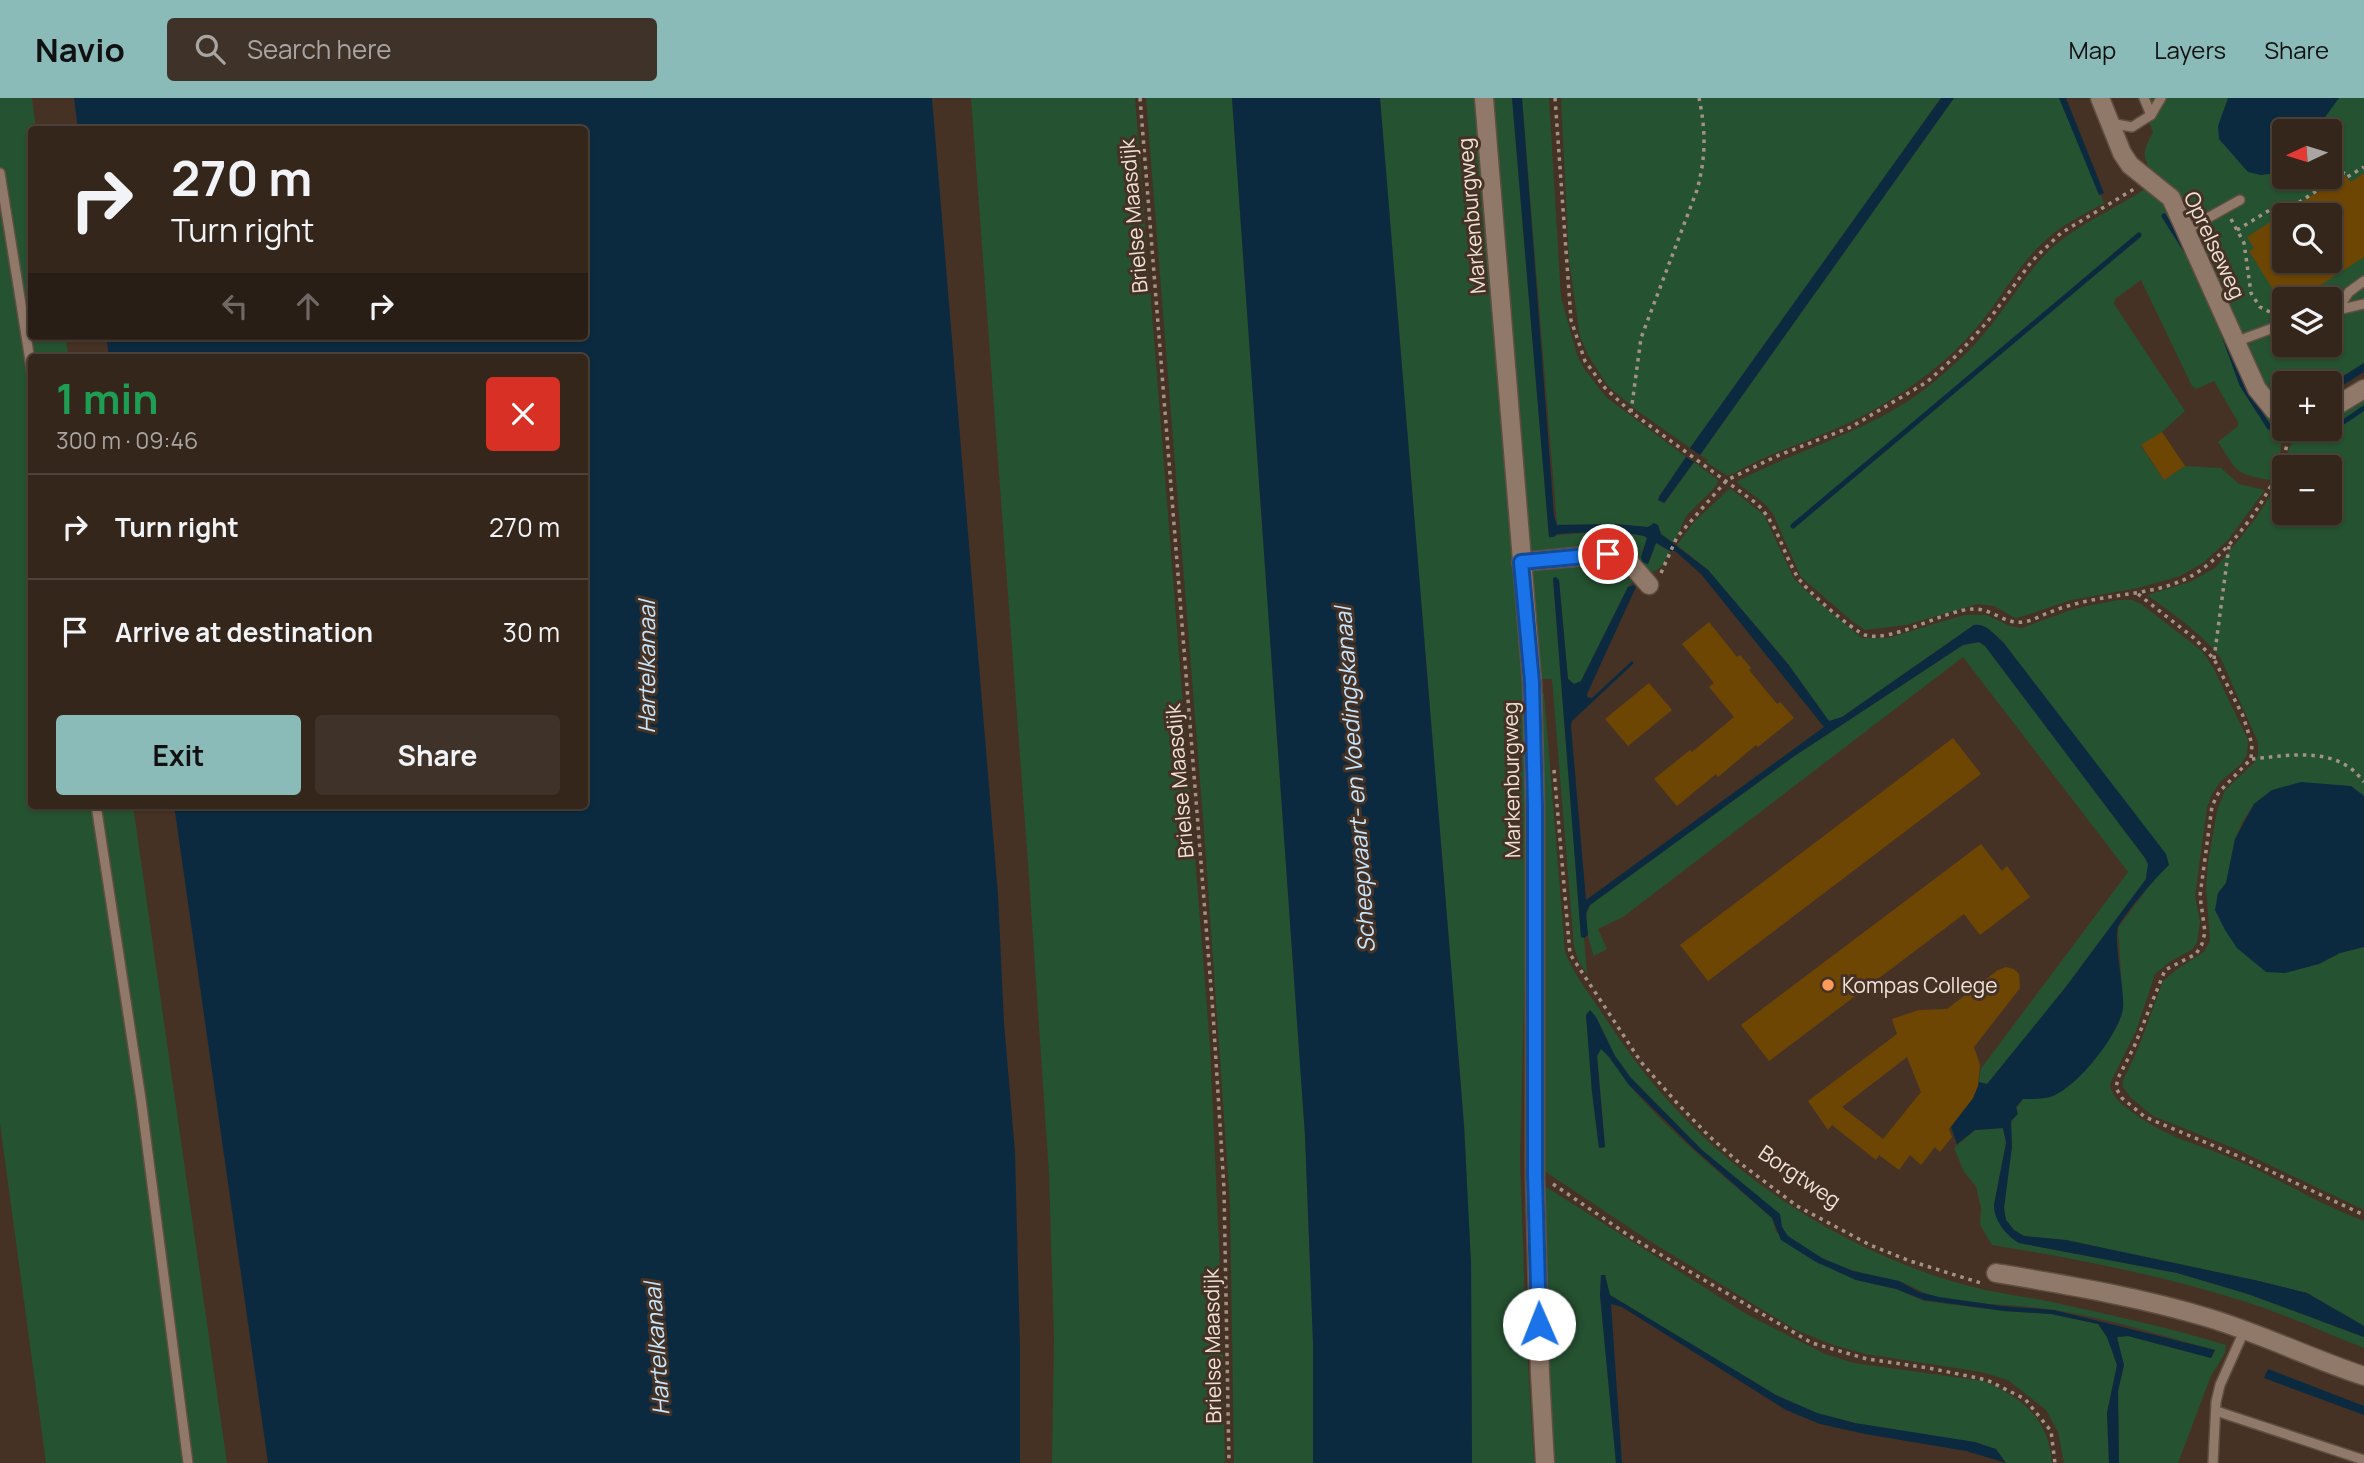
<!DOCTYPE html>
<html lang="en">
<head>
<meta charset="utf-8">
<style>
  :root { --surface:#34261b; --page:#3f3228; --text:#f1f3f6; --muted:#a9a5a3; --line:#4e433a; --accent:#8bbbb9 }
  body { margin:0; font-family:Manrope,sans-serif; background:var(--page); color:var(--text); height:100vh; display:flex; flex-direction:column; font-size:26px; white-space:nowrap }
  * { box-sizing:border-box; margin:0 }
  p { font-size:23px; color:var(--muted) }
  .icon { flex:none; width:38px; height:38px; fill:none; stroke:currentColor; stroke-width:2; stroke-linecap:round; stroke-linejoin:round }
  .map { position:relative; flex:1; overflow:hidden }
  .drawer { position:absolute; left:28px; top:256px; width:560px; height:455px; display:flex; flex-direction:column; background:var(--surface); border-radius:7px; box-shadow:0 2px 5px #0004,0 0 0 2px var(--line) }
  .drawer>* { flex:none }
  .top-card { position:absolute; left:28px; top:28px; width:560px; height:214px; border-radius:7px; box-shadow:0 2px 5px #0004,0 0 0 2px var(--line); background:#34261b; color:var(--text); overflow:hidden }
  .needle { width:46px; rotate:266deg }
  .tools { position:absolute; left:2272px; top:21px; display:grid; gap:14px }
  .tools a { display:grid; place-items:center; width:70px; height:70px; border-radius:7px; background:var(--surface); box-shadow:0 2px 5px #0004,0 0 0 2px var(--line); font-size:35px }
  .pin { position:absolute; display:grid; place-items:center; width:60px; height:60px; color:#fff; margin:-30px; border:4px solid #fff; border-radius:50%; box-shadow:0 2px 7px #0007 }
  .me { position:absolute; width:77px; margin:-38px; rotate:359deg; stroke-linejoin:round; filter:drop-shadow(0 0 5px #0008) }
  .turn { display:flex; align-items:center; gap:24px; height:147px; padding:0 28px; font-size:32px }
  .turn .icon { width:91px; height:91px; stroke-width:2.5 }
  .turn b { display:block; font-size:49px; line-height:60px }
  .lanes { display:flex; align-items:center; height:66px; padding:0 28px; background:#0003; justify-content:center; gap:35px; direction:ltr }
  .lanes .off { opacity:.35 }
  .round { display:grid; place-items:center; flex:none; width:74px; height:74px; border-radius:7px; background:var(--page) }
  .headline { display:flex; align-items:center; justify-content:space-between; height:119px; padding:0 28px }
  h1 { font-size:42px; font-weight:700; line-height:52px; color:#1e9e55 }
  .action { display:flex; gap:14px; margin-top:auto; padding:14px 28px }
  .action a { flex:1; height:80px; border-radius:7px; background:var(--accent); color:#111; font-size:28px; font-weight:700; line-height:80px; text-align:center }
  .action a+a { background:var(--page); color:var(--text) }
  ul { padding:0; list-style:none }
  li { display:flex; align-items:center; gap:21px; height:105px; padding:0 28px; border-top:2px solid var(--line) }
  li div { flex:1 }
  li b { display:block; font-size:26px }
  li em { font-style:normal }
  header { display:flex; align-items:center; gap:42px; box-sizing:border-box; height:98px; padding:0 35px; background:var(--accent); color:#111 }
  header strong { font-size:33px }
  nav { display:flex; gap:38px; margin-inline-start:auto; font-size:24px }
  .search { width:490px; height:63px; background:var(--page); display:flex; align-items:center; gap:18px; box-sizing:border-box; padding:0 24px; border-radius:7px; color:var(--muted); font-size:26px }
  .map>svg:first-child { display:block }
  .green { fill:#255231; fill-rule:evenodd }
  .water { fill:#0b2a40 }
  .lines { fill:none; stroke-linecap:round; stroke-linejoin:round }
  .stream { stroke:#0b2a40; stroke-width:5 }
  .building { fill:#6e4604; fill-rule:evenodd }
  .service-casing { stroke:#5f4e41; stroke-width:12 }
  .minor-casing { stroke:#5f4e41; stroke-width:21 }
  .path { stroke:#a39387; stroke-width:3.5; stroke-dasharray:3.5 5; stroke-linecap:butt }
  .service { stroke:#907969; stroke-width:9 }
  .minor { stroke:#907969; stroke-width:18 }
  .route-casing { stroke:#114b97; stroke-width:18 }
  .route { stroke:#1a73e8; stroke-width:12 }
  .poi-dot { fill:#ff9b59; stroke:#463224; stroke-width:2.5 }
  .labels { text-anchor:middle; dominant-baseline:central; stroke-width:6; stroke-linejoin:round; paint-order:stroke }
  .street-label { font-size:21px; fill:#efe2d9; stroke:#463224 }
  .poi-label { font-size:21px; fill:#efe2d9; stroke:#463224; text-anchor:start }
  .water-label { font-size:23px; font-style:italic; fill:#c6e5fe; stroke:#463224 }
</style>
</head>
<body>
<header>
<strong>Navio</strong>
<div class="search"><svg class="icon" aria-label="search" viewBox="0 0 24 24"><circle cx="10" cy="10" r="6"/><path d="M15 15l6 6"/></svg>Search here</div>
<nav><a>Map</a><a>Layers</a><a>Share</a></nav>
</header>
<div class="map">
<svg width="2364" height="1365" viewBox="0 0 2364 1365">
  <rect width="100%" height="100%" fill="#463224"/>
  <g class="green">
    <polygon points="0,0 32,0 36,31 32,32 32,238 66,238 68,259 32,259 32,707 133,707 227,1365 46,1365 0,1026"/>
    <polygon points="971,0 1135,0 1210,948 1222,1213 1225,1365 1052,1365 1054,1240 1049,1076 1028,765"/>
    <polygon points="1146,0 1232,0 1305,1037 1313,1244 1313,1365 1234,1365 1230,1105 1204,733"/>
    <polygon points="1380,0 1477,0 1528,610 1530,670 1520,1062 1526,1232 1534,1365 1472,1365 1471,1166 1464,1027"/>
    <path d="M1491 0H1512L1549 438 1596 434H1618L1644 438 1647 440 1641 459 1650 462 1656 445 1670 453C1664 464 1662 473 1649 474L1635 463 1536 455 1527 451Z"/>
    <polygon points="1522,0 1549,0 1561,199 1577,257 1585,272 1606,299 1686,359 1659,398 1665,405 1694,364 1718,382 1716,388 1686,418 1674,445 1661,436 1658,427 1648,429 1615,426 1557,427"/>
    <polygon points="1561,0 1941,0 1690,350 1635,311 1607,287 1588,257 1580,239 1569,162"/>
    <path d="M1954 0H2059L2104 105C2085 116 2065 125 2049 139 2025 159 2008 188 1989 214 1971 238 1949 260 1925 278 1903 295 1878 310 1853 323 1813 342 1770 354 1731 377H1726L1706 364 1708 362 1700 357Z"/>
    <path d="M2139 0H2364V265L2329 287 2284 285V297L2274 306 2159 80C2141 62 2141 56 2153 34ZM2284 33H2329V79H2284ZM2284 117H2329V163H2284ZM2284 201H2329V247H2284Z"/>
    <path d="M2145 91 2161 96 2282 332 2280 356 2270 382C2233 375 2239 375 2218 344L2238 328V324L2214 283 2196 291 2192 288 2141 182 2115 201 2114 206 2185 313 2162 334 2141 348 2164 382 2185 368 2221 370 2239 386 2265 392 2228 442 2203 465 2180 478 2138 490 2071 502 2021 519 2015 520 1994 508 1978 506 1906 527 1865 532 1852 523 1801 479 1773 416 1765 406 1736 384C1802 349 1877 332 1935 283 1958 264 1981 242 1998 218 2016 195 2032 167 2055 147 2082 125 2116 110 2145 91Z"/>
    <path d="M2364 294V698L2351 688 2272 692 2254 706 2243 723 2235 741 2226 785 2218 796 2319 866 2339 855 2364 849V1112L2236 1051 2153 1018 2130 999 2123 989V982L2138 951 2163 883 2180 869 2204 854 2210 843 2206 790 2208 764 2217 713 2225 692 2254 665 2258 657V644L2220 559C2200 534 2172 515 2147 497L2190 484 2215 470 2223 461 2256 420 2274 392 2295 335 2301 331H2329V316ZM2284 369H2329V415H2284Z"/>
    <path d="M1731 391 1764 417 1794 481 1818 504 1862 540H1888L1964 517H1987L2010 528 2022 530 2068 513 2087 508 2119 502H2132L2141 506 2202 553 2214 571 2248 642 2247 657 2241 666 2220 684 2212 696 2207 710 2195 798 2200 824 2197 844 2193 851 2171 863 2155 876 2136 933 2110 986C2111 1001 2130 1013 2142 1021 2170 1040 2205 1049 2236 1062 2280 1081 2320 1107 2364 1123V1228L2307 1195 2259 1183 2066 1142 2024 1138 2014 1132 2006 1122 2004 1110C2007 1080 2003 1022 2023 1001L2051 999 2066 990 2095 961 2123 910 2118 830 2155 780 2169 767 2003 544 1987 530 1974 527 1842 619 1829 624 1788 566 1708 472 1677 447 1694 424 1728 392Z"/>
    <polygon points="1614,462 1635,480 1628,489 1581,583 1576,587 1568,581 1559,482 1553,481 1581,838 1584,840 1587,876 1579,864 1574,849 1552,581 1538,581 1529,475 1533,469"/>
    <path d="M1979 544 1985 548 2145 760 2148 766 2146 781 2065 890 1987 987 1979 984 1980 972 2128 774 1963 559 1623 819 1598 831 1607 851 1594 858C1589 843 1582 822 1590 807L1793 659 1963 547Z"/>
    <path d="M1539 594 1544 595 1565 853C1571 870 1581 884 1591 899 1609 925 1626 952 1646 977 1728 1078 1842 1154 1969 1188 1994 1195 2021 1198 2047 1203 2107 1216 2167 1229 2226 1247L2225 1255 2211 1278 2178 1365H2119L2118 1293 2124 1267 2116 1239 2128 1238 2211 1260 2215 1252C2162 1238 2108 1220 2054 1212 2015 1206 1976 1207 1937 1199 1923 1196 1912 1187 1898 1183 1865 1176 1808 1164 1786 1136 1782 1130 1781 1123 1779 1116L1702 1052 1631 980 1615 958 1596 919 1586 917 1592 994 1599 1050 1605 1049 1597 957 1601 951C1614 957 1620 977 1630 988 1672 1037 1724 1078 1772 1120L1776 1134 1840 1174 1856 1182 1896 1191 1924 1203 2004 1213 2051 1216 2098 1226 2107 1239 2117 1267 2107 1315 2109 1365H2064L2058 1334 2046 1312 2008 1282 1981 1274 1866 1256 1833 1247 1796 1232 1648 1142 1546 1074 1541 1066Z"/>
    <path d="M2003 1030 2006 1045 1994 1107 2019 1145 2177 1175 2248 1196 2364 1239V1250C2331 1237 2298 1222 2264 1210 2176 1180 2084 1162 1992 1147L1980 1127 1981 1110 1976 1088 1964 1074 1954 1050 1975 1032Z"/>
    <path d="M1543 1087 1748 1217 1825 1256 1854 1265 1983 1283C2022 1299 2049 1321 2052 1365H2006L1996 1351 1855 1325 1817 1315 1776 1297 1610 1197 1605 1177 1601 1178 1600 1197 1616 1365H1550Z"/>
  </g>
  <g class="water">
    <polygon points="74,0 932,0 998,797 1004,925 1015,1054 1020,1250 1020,1365 268,1365 174,707 584,707 584,259 109,259 106,238 584,238 584,32 78,31"/>
    <polygon points="1232,0 1380,0 1464,1027 1471,1166 1472,1365 1313,1365 1313,1244 1305,1037"/>
    <path d="M1512 0H1522L1554 417 1557 427 1615 426 1648 429 1654 425 1658 427 1661 436 1708 472 1788 566 1829 623 1842 619 1974 527C1987 525 1994 537 2003 544L2166 756 2169 767C2157 778 2124 816 2118 829 2113 843 2125 892 2123 910 2120 936 2075 992 2050 999 2042 1001 2032 1001 2023 1001L2016 1009 2018 1016 2011 1023 2012 1049 2004 1110 2006 1122 2014 1132 2024 1138 2066 1142 2259 1183 2307 1195 2364 1228V1239L2248 1196 2177 1175 2019 1145C2006 1137 1994 1123 1994 1107L2006 1045 2003 1030 1975 1032 1957 1046 1951 1029 1973 1000 1979 984 1987 986 2065 890 2146 781 2148 766 2145 760 1985 548 1979 544 1963 547 1793 659 1590 807 1586 815 1588 837 1584 840 1581 839 1553 480 1556 479 1559 482 1568 581 1574 586 1581 583 1628 489 1634 487 1636 489 1587 596V599L1592 600 1632 563 1634 565 1572 623 1571 628 1586 802 1824 629 1701 476 1675 453H1670L1656 445 1648 466 1642 464 1641 459 1647 440 1644 438C1615 432 1586 434 1557 436L1554 439H1549Z"/>
    <polygon points="1941,0 1954,0 1700,357 1690,350"/>
    <polygon points="2059,0 2066,0 2104,95 2099,97"/>
    <polygon points="2228,0 2339,0 2315,33 2284,33 2284,74 2261,77 2248,74 2219,41 2218,28"/>
    <polygon points="2364,265 2364,274 2329,296 2329,287"/>
    <polygon points="1686,359 1694,364 1664,405 1658,402 1659,399"/>
    <polygon points="2301,684 2351,688 2364,698 2364,849 2340,855 2319,866 2285,875 2266,874 2237,850 2225,832 2215,812 2218,795 2226,785 2235,741 2254,706 2272,692"/>
    <polygon points="1590,912 1596,919 1615,958 1631,980 1702,1052 1780,1116 1782,1129 1788,1138 1822,1160 1853,1173 1899,1183 1919,1194 1939,1199 2002,1208 2054,1212 2215,1252 2211,1260 2128,1238 2117,1239 2124,1267 2118,1293 2119,1365 2109,1365 2107,1315 2117,1267 2107,1239 2098,1226 2051,1216 2004,1213 1924,1202 1896,1191 1856,1182 1816,1164 1781,1142 1772,1120 1692,1049 1629,987 1609,959 1601,951 1597,958 1605,1049 1599,1050 1592,994 1586,917"/>
    <polygon points="1601,1177 1605,1177 1610,1197 1776,1297 1817,1315 1855,1325 1975,1344 1996,1351 2006,1365 1966,1353 1865,1336 1820,1326 1786,1312 1622,1209 1611,1206 1622,1365 1616,1365 1600,1197"/>
    <polygon points="2268,1271 2364,1308 2364,1317 2264,1280"/>
  </g>
  <g class="lines">
    <g class="stream">
      <polyline points="2164,118 2186,153"/>
      <polyline points="2223,235 2242,287 2269,329"/>
      <path d="M2301 342C2325 338 2344 324 2364 310"/>
      <polyline points="1793,428 2139,137"/>
    </g>
  </g>
  <g class="building">
    <path d="M2364 75V159L2299 201H2279L2249 153 2254 150 2247 139 2344 77 2351 84ZM2284 117H2329V163H2284Z"/>
    <polygon points="2162,334 2185,368 2164,382 2141,347"/>
    <polygon points="1709,524 1737,559 1740,557 1751,570 1749,572 1777,606 1780,604 1794,620 1758,649 1756,647 1718,679 1716,676 1677,708 1654,681 1690,652 1692,654 1734,619 1709,589 1714,585 1682,546"/>
    <polygon points="1649,585 1672,612 1628,648 1605,621"/>
    <polygon points="1953,640 1981,676 1708,883 1680,847"/>
    <polygon points="1981,746 2002,773 2007,768 2030,799 1980,837 1964,816 1769,963 1741,927"/>
    <path d="M2006 869 2014 871 2019 876 2020 890 1974 949 1980 967 1978 988 1973 1000 1949 1031 1952 1039 1940 1054 1935 1049 1921 1067 1910 1057 1899 1072 1879 1057 1876 1062 1832 1027 1828 1032 1808 1003 1897 936 1892 921 1919 912 1947 911 1998 872ZM1907 959 1921 994 1883 1041 1842 1009Z"/>
  </g>
  <g class="lines">
    <g class="service-casing">
      <g id="service">
        <polyline points="2144,0 2151,17"/>
        <polyline points="2110,25 2132,29 2151,17 2161,0"/>
        <polyline points="0,75 32,275"/>
        <polyline points="2186,132 2240,102"/>
        <polyline points="2337,212 2349,194 2364,183"/>
        <polyline points="2329,214 2364,206"/>
        <polyline points="2235,244 2284,226"/>
        <polyline points="96,707 141,1001 188,1365"/>
        <polyline points="2216,1313 2364,1362"/>
        <polyline points="2213,1365 2216,1304 2220,1287 2245,1231"/>
      </g>
    </g>
    <g class="minor-casing">
      <g id="minor">
        <polyline points="1484,0 1532,584 1535,707 1535,1078 1540,1276 1545,1365"/>
        <polyline points="2100,0 2122,55 2130,67 2171,100 2257,291 2274,312 2284,318"/>
        <polyline points="2329,312 2364,291"/>
        <polyline points="1521,464 1608,456 1630,465 1649,487"/>
        <path d="M1996 1175C2067 1187 2140 1199 2209 1220 2262 1236 2312 1261 2364 1278"/>
      </g>
    </g>
    <g class="path">
      <polyline points="1140,0 1213,915 1224,1091 1229,1365"/>
      <path d="M1555 0 1571 222 1585 263 1605 290 1631 314 1756 405C1778 426 1782 453 1797 478 1804 491 1852 532 1865 537 1893 545 1943 512 1973 511 1991 510 2006 527 2023 524 2032 523 2040 518 2048 515 2059 510 2071 507 2083 504 2116 496 2150 496 2181 483 2227 465 2286 382 2289 333"/>
      <polyline points="2231,121 2244,145 2251,195 2260,209 2274,216"/>
      <polyline points="2237,132 2273,110 2278,118 2344,75 2347,79 2364,69"/>
      <path d="M1631 314 1641 240 1697 92C1706 59 1706 33 1699 0"/>
      <polyline points="1661,475 1677,439 1727,382 1777,358 1851,329 1927,284 1958,256 1988,223 2032,163 2061,135 2134,91"/>
      <polyline points="2138,496 2194,540 2214,561 2243,618 2252,646 2251,661 2219,694 2212,708 2200,798 2205,834 2202,846 2196,856 2165,872 2134,949 2118,980 2116,990 2122,1000 2145,1019 2238,1058 2364,1117"/>
      <polyline points="2214,561 2229,448"/>
      <path d="M2252 661C2281 658 2322 651 2347 668 2354 672 2359 678 2364 684"/>
      <polyline points="1554,672 1570,856 1641,964 1677,1005 1709,1038 1736,1062 1797,1108 1870,1147 1910,1163 1981,1185"/>
      <polyline points="1553,1086 1634,1141 1812,1245 1867,1261 1929,1270 1987,1282 2025,1301 2051,1333 2055,1365"/>
    </g>
    <use href="#service" class="service"/>
    <use href="#minor" class="minor"/>
  </g>
  <g class="lines">
    <g class="route-casing">
      <polyline id="route" points="1539,1226 1535,1077 1535,707 1532,584 1521,464 1608,456"/>
    </g>
    <use href="#route" class="route"/>
  </g>
  <circle class="poi-dot" cx="1828" cy="887" r="7"/>
  <g class="labels">
    <g class="street-label">
      <text transform="translate(1133 118) rotate(-95)">Brielse Maasdijk</text>
      <text transform="translate(1471 118) rotate(-95)">Markenburgweg</text>
      <text transform="translate(2215 147) rotate(65)">Oprelseweg</text>
      <text transform="translate(1511 682) rotate(-91)">Markenburgweg</text>
      <text transform="translate(1179 683) rotate(-95)">Brielse Maasdijk</text>
      <text transform="translate(1800 1078) rotate(34)">Borgtweg</text>
      <text transform="translate(1212 1248) rotate(-91)">Brielse Maasdijk</text>
    </g>
    <g class="poi-label">
      <text x="1842" y="887">Kompas College</text>
    </g>
    <g class="water-label">
      <text transform="translate(646 569) rotate(-90)">Hartelkanaal</text>
      <text transform="translate(1354 682) rotate(-94)">Scheepvaart- en Voedingskanaal</text>
      <text transform="translate(656 1251) rotate(-94)">Hartelkanaal</text>
    </g>
  </g>
</svg>
<div class="tools">
<a><svg class="needle" viewBox="-14 -14 28 28"><path d="M0-13l5 13h-10z" fill="#e53935"/><path d="M0 13l5-13h-10z" fill="#a9a5a3"/></svg></a>
<a><svg class="icon" aria-label="search" viewBox="0 0 24 24"><circle cx="10" cy="10" r="6"/><path d="M15 15l6 6"/></svg></a>
<a><svg class="icon" aria-label="layers" viewBox="0 0 24 24"><path d="M12 4l9 5-9 5-9-5zM3 14l9 5 9-5"/></svg></a>
<a>+</a>
<a>−</a>
</div>
<div class="pin" style="left:1608px;top:456px;background:#d93025"><svg class="icon" aria-label="arrive" viewBox="0 0 24 24"><path d="M6 21V4h12l-3 4 3 4H6"/></svg></div>
<svg class="me" style="left:1539px;top:1226px" viewBox="-20 -20 40 40"><circle r="19" fill="#fff"/><path d="M0-13L10 11 0 6-10 11z" fill="#1a73e8"/></svg>
<div class="top-card">
<div class="turn"><svg class="icon" aria-label="right" viewBox="0 0 24 24"><path d="M7 20v-9h11M14 6l5 5-5 5"/></svg><div><b>270 m</b>Turn right</div></div>
<div class="lanes"><svg class="icon off" aria-label="left" viewBox="0 0 24 24"><path d="M17 20v-9H6M10 6l-5 5 5 5"/></svg><svg class="icon off" aria-label="ahead" viewBox="0 0 24 24"><path d="M12 20V5M6 11l6-6 6 6"/></svg><svg class="icon" aria-label="right" viewBox="0 0 24 24"><path d="M7 20v-9h11M14 6l5 5-5 5"/></svg></div>
</div>
<section class="drawer">
<div class="headline"><div><h1>1 min</h1><p>300 m · 09:46</p></div><a class="round" style="background:#d93025;color:#fff"><svg class="icon" aria-label="close" viewBox="0 0 24 24"><path d="M6 6l12 12M18 6L6 18"/></svg></a></div>
<ul>
<li><svg class="icon" aria-label="right" viewBox="0 0 24 24"><path d="M7 20v-9h11M14 6l5 5-5 5"/></svg><div><b>Turn right</b></div><em>270 m</em></li>
<li><svg class="icon" aria-label="arrive" viewBox="0 0 24 24"><path d="M6 21V4h12l-3 4 3 4H6"/></svg><div><b>Arrive at destination</b></div><em>30 m</em></li>
</ul>
<div class="action"><a>Exit</a><a>Share</a></div>
</section>
</div>
</body>
</html>
